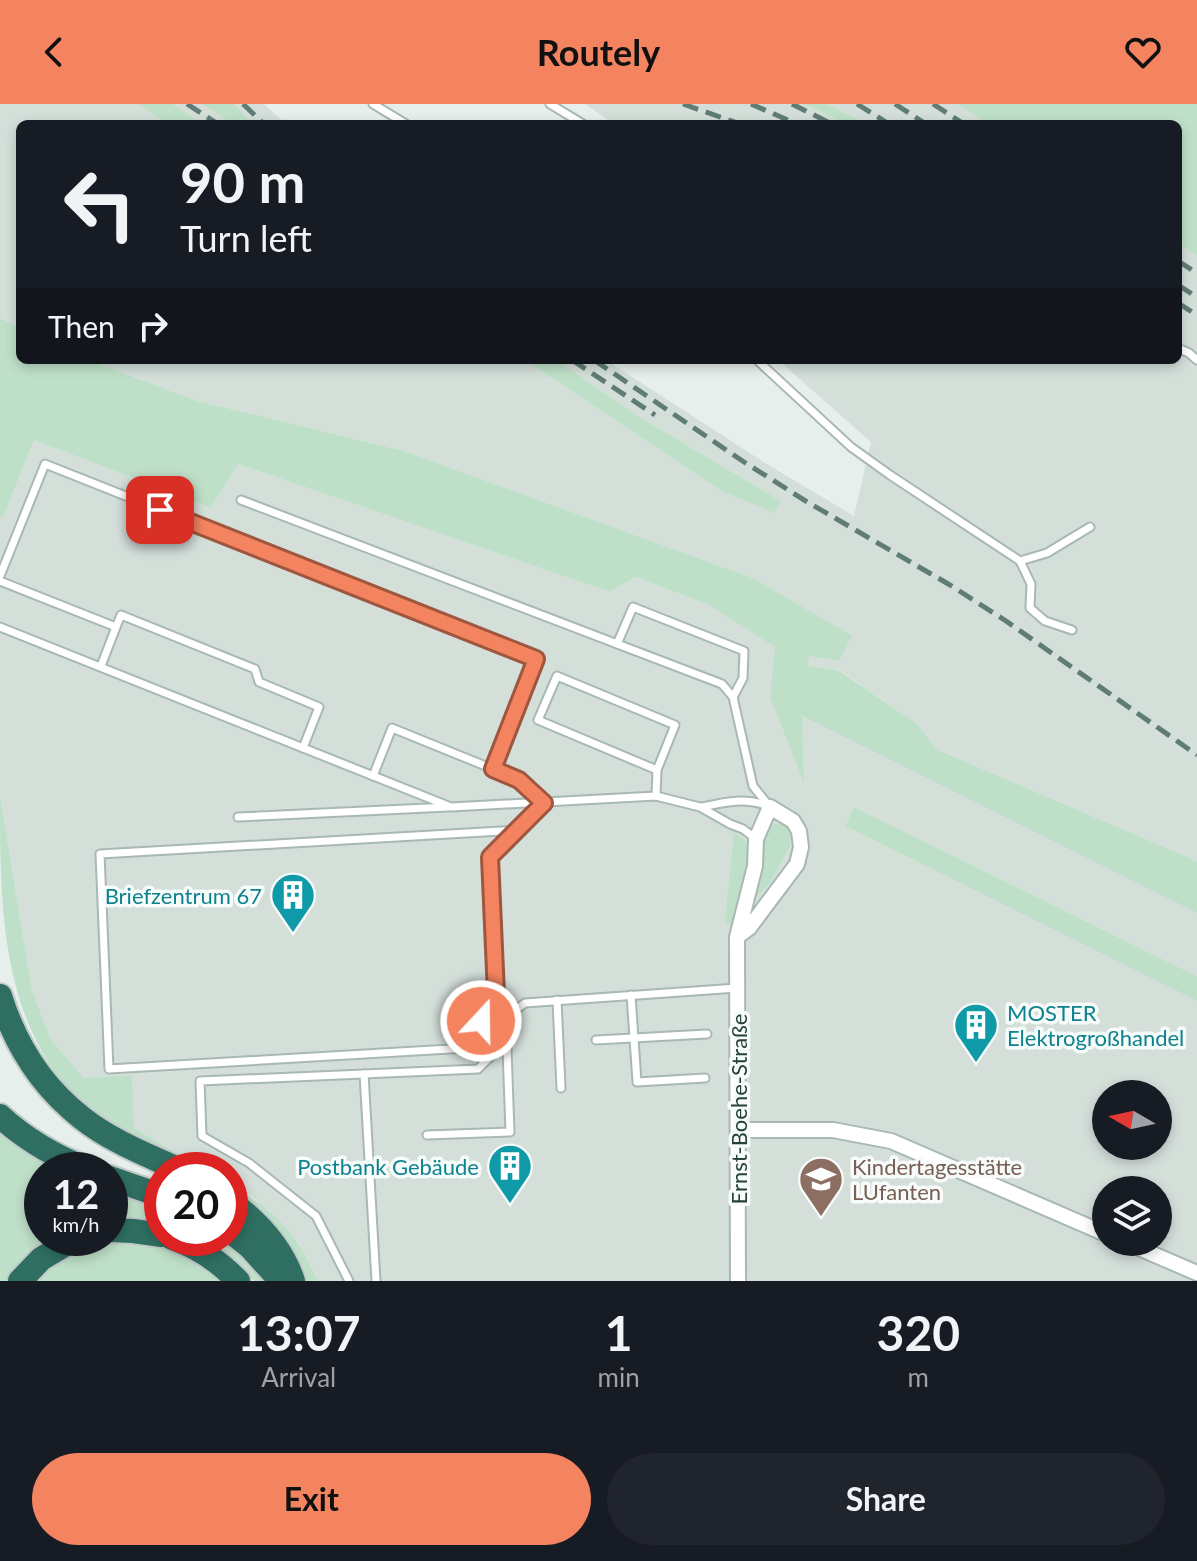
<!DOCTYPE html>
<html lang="en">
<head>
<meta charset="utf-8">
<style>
  :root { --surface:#171b24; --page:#20242c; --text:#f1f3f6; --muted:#9ea1a6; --accent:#f4845f }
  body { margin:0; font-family:Lato,sans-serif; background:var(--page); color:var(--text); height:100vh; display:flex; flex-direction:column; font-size:30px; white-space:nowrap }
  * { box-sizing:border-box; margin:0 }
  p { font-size:26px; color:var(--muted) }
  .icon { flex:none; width:44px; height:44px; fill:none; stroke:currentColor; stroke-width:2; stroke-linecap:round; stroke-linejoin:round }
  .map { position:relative; height:1177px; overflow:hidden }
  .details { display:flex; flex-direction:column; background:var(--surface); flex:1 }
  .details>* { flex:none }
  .top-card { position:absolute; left:16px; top:16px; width:1166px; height:244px; border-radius:12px; box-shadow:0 4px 12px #0003; background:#171b24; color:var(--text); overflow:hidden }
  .needle { width:52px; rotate:279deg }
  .fabs { position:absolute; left:1092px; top:976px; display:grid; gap:16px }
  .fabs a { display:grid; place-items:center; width:80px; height:80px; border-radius:50%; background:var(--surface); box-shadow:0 4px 12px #0003; font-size:40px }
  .speed { position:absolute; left:24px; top:1048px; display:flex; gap:16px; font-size:40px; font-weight:700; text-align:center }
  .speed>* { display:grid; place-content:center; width:104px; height:104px; border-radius:50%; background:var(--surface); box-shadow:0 4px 12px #0003; line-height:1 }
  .speed small { font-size:20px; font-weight:400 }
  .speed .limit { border:12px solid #d22; background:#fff; color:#111 }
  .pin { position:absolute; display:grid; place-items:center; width:68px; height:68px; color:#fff; margin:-34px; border-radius:16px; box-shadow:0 4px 12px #0006 }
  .me { position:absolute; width:88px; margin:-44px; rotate:21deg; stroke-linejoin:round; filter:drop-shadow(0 0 6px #0008) }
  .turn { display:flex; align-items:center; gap:28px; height:168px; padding:0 32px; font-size:36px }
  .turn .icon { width:104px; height:104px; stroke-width:2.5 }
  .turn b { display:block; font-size:56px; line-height:68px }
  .then { display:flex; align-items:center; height:76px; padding:0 32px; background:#0003; gap:16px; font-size:30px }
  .eta { display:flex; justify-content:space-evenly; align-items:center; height:136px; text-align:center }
  .eta b { font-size:48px; font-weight:700; line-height:56px }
  .button { display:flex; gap:16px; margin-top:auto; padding:16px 32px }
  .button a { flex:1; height:92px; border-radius:48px; background:var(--accent); color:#111; font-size:32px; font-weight:700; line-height:92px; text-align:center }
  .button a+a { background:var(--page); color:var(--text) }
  header { display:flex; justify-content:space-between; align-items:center; height:104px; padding:0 32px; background:var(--accent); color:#111; font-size:36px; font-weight:700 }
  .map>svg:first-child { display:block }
  .built { fill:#d4dfda; fill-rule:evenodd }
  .green { fill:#bfe0c8 }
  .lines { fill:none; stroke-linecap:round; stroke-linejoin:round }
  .lane-casing { stroke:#a8b8b2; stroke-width:11 }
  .street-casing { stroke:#a8b8b2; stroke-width:18 }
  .highway-casing { stroke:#c2cac8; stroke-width:28 }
  .lane { stroke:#fff; stroke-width:7 }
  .street { stroke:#fff; stroke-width:14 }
  .highway { stroke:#2f6f62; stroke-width:24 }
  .rail { stroke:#5f7d75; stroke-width:5; stroke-dasharray:16 8; stroke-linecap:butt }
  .route-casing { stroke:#9f563e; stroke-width:20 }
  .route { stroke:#f4845f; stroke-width:14 }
  .labels { text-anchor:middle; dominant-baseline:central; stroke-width:7; stroke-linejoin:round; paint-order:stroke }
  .culture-label { font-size:22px; fill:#0d838f; stroke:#f7fbf9; text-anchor:end }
  .street-label { font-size:22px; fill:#24423a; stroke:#f7fbf9 }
  .education-label { font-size:22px; fill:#785e54; stroke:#f7fbf9; text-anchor:start }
</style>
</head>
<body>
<header><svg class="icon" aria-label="back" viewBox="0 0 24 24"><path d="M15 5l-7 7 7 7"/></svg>Routely<svg class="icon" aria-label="heart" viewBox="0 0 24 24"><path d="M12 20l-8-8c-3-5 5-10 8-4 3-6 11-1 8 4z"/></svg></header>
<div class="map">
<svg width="1197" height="1177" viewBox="0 0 1197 1177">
  <rect width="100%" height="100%" fill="#e6efeb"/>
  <g class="built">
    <polygon points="0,0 138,0 167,20 20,20 20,224 0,214"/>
    <polygon points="173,0 202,0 233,20 203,20"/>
    <polygon points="234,0 264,0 286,20 253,20"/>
    <polygon points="585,0 805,0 846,20 614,20"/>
    <polygon points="827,0 957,0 988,20 867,20"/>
    <polygon points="1178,139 1197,152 1197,757 938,646 916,619 839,566 808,562 804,505 753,474 404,347 198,297 88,256 525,256 721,387 775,408 781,397 638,312 557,256 606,256 765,359 854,412 871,338 778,256 1178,256"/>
    <path d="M34 336 211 404 238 360 610 488 636 473 709 501 776 543 770 594 803 676 802 612 1197 809V872L854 703 845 722 1197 897V1177H318L297 1137 253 1093 230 1080V1066H206L134 1024 84 974 51 936 32 886 0 692V413L3 412ZM1106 990H1158V1042H1106ZM1106 1086H1158V1138H1106Z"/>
  </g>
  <g class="green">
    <polygon points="138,0 173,0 203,20 167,20"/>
    <polygon points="202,0 234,0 253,20 233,20"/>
    <polygon points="805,0 827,0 867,20 846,20"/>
    <polygon points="957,0 1197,0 1197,152 1178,139 1178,20 988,20"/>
    <polygon points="0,214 20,224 20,256 88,256 198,297 404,347 753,474 852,532 839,557 809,552 808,562 838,566 916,619 938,646 1197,757 1197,809 802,612 804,679 770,594 775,543 709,501 636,473 610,488 238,360 211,404 34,336 3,413 0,413"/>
    <polygon points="525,256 557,256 638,312 781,397 775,409 721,387"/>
    <path d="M0 692 32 886 51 936 84 974 132 971 134 1024 206 1066H198C160 1047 120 1030 86 1003 0 924 0 804 0 692Z"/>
    <polygon points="854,703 1197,872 1197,897 845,722"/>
    <polygon points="780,719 790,724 790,742 770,779 750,799 761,743 771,721"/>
    <path d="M734 729C740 732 744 735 748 741 755 756 736 805 731 822L725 817Z"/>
    <polygon points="0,1029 74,1066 42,1066 42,1134 45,1134 18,1161 5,1177 0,1177"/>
    <path d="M230 1080C256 1095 280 1113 297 1138 305 1150 311 1164 318 1177H304L230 1088Z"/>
    <polygon points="110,1082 162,1102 162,1117 110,1112"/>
    <path d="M115 1134 169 1140 226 1177H34C54 1153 85 1139 115 1134Z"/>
    <polygon points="201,1134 224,1134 268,1177 254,1177 240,1162"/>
  </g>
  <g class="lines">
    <g class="lane-casing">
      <g id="lane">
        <polyline points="373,0 406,20"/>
        <polyline points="550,0 583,20"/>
        <polyline points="1178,244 1189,249 1197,256"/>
        <polyline points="757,256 851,343 890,371 1020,457 1031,480 1030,504 1045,517 1072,526"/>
        <polyline points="241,396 722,580 733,593 753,682 770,703"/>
        <polyline points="1020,457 1047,449 1090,423"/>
        <polyline points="0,472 45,360 536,555 493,665 519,676 544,699"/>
        <polyline points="0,477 116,523 121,511 255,565 259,578 319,603 303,644"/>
        <polyline points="0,523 451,703 656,692 700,703 730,720 743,725 756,735"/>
        <polyline points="617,540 633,503 744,547 743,574 733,593"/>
        <polyline points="101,562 116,523"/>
        <polyline points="373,672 392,624 493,665"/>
        <polyline points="656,692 657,666 675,621 557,572 538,616 657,666"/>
        <path d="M702 703C725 698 745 693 768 702"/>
        <polyline points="238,713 448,703"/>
        <polyline points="517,726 490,753 496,890 467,944 109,965 100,750 517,726 544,699"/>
        <polyline points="631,891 637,978 705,974"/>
        <polyline points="557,896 561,984"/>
        <polyline points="596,936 707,930"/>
        <polyline points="364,970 376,1177"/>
        <polyline points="427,1031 510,1028 506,917"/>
        <polyline points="349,1177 316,1112 249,1059 202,1032 200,977 478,965 491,952 506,913 525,899 737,884"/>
      </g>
    </g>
    <g class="street-casing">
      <g id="street">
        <polyline points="737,833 749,824 797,760 801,743 799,727 793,717 770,703 756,735 755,762 737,833 738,1177"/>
        <polyline points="738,1026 833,1026 891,1037 1106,1130"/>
        <polyline points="1125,1138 1197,1169"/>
      </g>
    </g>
    <g class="highway-casing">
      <g id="highway">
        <path d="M0 892C15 940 41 982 82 1014 111 1037 147 1051 180 1066"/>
        <path d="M0 1012C26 1036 56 1053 89 1066"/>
        <polyline points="110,1074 162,1092"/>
        <path d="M230 1097C258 1118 282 1143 293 1177"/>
        <polyline points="110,1126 133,1127 162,1131"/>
        <polyline points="230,1127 250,1143 281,1177"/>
        <path d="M172 1134C198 1143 219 1157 238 1177"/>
        <polyline points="20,1177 41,1155 76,1134"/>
      </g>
    </g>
    <use href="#lane" class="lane"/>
    <use href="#street" class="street"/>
    <use href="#highway" class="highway"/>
    <g class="rail">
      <polyline points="187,0 218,20"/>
      <polyline points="243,0 264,20"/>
      <polyline points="683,0 740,20"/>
      <polyline points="751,0 797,20"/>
      <polyline points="792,0 832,20"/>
      <polyline points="857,0 889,20"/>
      <polyline points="895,0 926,20"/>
      <polyline points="933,0 964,20"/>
      <polyline points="1178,157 1197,169"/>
      <polyline points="1178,181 1197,193"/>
      <polyline points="1178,199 1197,211"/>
      <polyline points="572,256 655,311"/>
      <polyline points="594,256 744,358 809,399 950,481 1006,517 1197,651"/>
    </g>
  </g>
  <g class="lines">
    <g class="route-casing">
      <polyline id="route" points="160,406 536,555 493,665 519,676 544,699 490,753 496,890 481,917"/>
    </g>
    <use href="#route" class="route"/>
  </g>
  <defs>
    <g id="building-pin" transform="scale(2.3)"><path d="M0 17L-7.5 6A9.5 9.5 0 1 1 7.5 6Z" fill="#0f9aa8" stroke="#f7fbf9"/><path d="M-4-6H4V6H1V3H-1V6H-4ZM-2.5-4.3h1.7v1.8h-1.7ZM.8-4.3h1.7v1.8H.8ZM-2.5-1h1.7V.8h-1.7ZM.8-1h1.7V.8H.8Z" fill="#fff"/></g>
    <g id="school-pin" transform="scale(2.3)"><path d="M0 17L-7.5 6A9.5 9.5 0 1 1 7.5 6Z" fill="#8d6e63" stroke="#f7fbf9"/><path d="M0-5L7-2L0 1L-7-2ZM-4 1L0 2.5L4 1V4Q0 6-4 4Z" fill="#fff"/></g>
  </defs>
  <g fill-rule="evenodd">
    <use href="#building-pin" x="293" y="791"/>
    <use href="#building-pin" x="976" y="921"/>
    <use href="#building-pin" x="510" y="1062"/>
    <use href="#school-pin" x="821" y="1075"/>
  </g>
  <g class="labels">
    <g class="culture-label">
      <text x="262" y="791">Briefzentrum 67</text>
      <text x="1007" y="908" text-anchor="start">MOSTER<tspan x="1007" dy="25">Elektrogroßhandel</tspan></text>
      <text x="479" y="1062">Postbank Gebäude</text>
    </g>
    <g class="street-label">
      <text transform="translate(738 1005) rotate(-90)">Ernst-Boehe-Straße</text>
    </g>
    <g class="education-label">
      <text x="852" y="1062">Kindertagesstätte<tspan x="852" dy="25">LUfanten</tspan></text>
    </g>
  </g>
</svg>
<div class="fabs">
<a><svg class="needle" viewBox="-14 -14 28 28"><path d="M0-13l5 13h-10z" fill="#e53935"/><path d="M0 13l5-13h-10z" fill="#9ea1a6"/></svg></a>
<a><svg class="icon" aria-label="layers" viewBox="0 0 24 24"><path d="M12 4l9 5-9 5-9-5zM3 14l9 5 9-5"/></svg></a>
</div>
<div class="speed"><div>12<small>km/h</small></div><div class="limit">20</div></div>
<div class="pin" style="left:160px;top:406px;background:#d93025"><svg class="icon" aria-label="arrive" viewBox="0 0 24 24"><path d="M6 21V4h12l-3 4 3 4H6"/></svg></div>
<svg class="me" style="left:481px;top:917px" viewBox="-20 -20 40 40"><circle r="17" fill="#f4845f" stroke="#fff" stroke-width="3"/><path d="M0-11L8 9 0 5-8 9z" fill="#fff"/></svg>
<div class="top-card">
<div class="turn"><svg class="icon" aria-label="left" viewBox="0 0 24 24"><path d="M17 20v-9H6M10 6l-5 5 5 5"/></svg><div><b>90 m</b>Turn left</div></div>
<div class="then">Then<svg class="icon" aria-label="right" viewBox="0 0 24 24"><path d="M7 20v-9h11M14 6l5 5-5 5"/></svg></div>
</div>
</div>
<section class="details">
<div class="eta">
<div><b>13:07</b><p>Arrival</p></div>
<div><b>1</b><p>min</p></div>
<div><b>320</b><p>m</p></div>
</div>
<div class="button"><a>Exit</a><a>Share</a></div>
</section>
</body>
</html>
